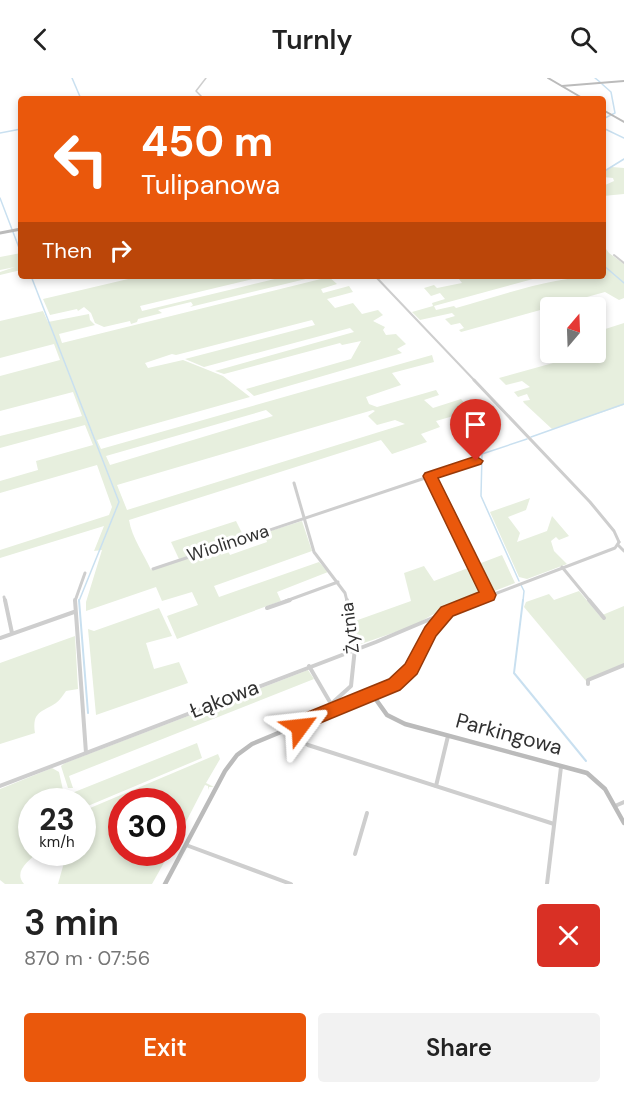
<!DOCTYPE html>
<html lang="en">
<head>
<meta charset="utf-8">
<style>
  :root { --surface:#fff; --page:#f2f2f2; --text:#222; --muted:#767676; --accent:#ea580c }
  body { margin:0; font-family:"DM Sans",sans-serif; background:var(--page); color:var(--text); height:100vh; display:flex; flex-direction:column; font-size:22px; white-space:nowrap }
  * { box-sizing:border-box; margin:0 }
  p { font-size:20px; color:var(--muted) }
  .icon { flex:none; width:33px; height:33px; fill:none; stroke:currentColor; stroke-width:2; stroke-linecap:round; stroke-linejoin:round }
  .map { position:relative; height:806px; overflow:hidden }
  .panel { display:flex; flex-direction:column; background:var(--surface); flex:1 }
  .panel>* { flex:none }
  .guide { position:absolute; left:18px; top:18px; width:588px; height:183px; border-radius:6px; box-shadow:0 3px 9px #0003; background:#ea580c; color:#fff; overflow:hidden }
  .needle { width:39px; rotate:19deg }
  .fabs { position:absolute; left:540px; top:219px; display:grid; gap:12px }
  .fabs a { display:grid; place-items:center; width:66px; height:66px; border-radius:6px; background:var(--surface); box-shadow:0 3px 9px #0003; font-size:30px }
  .speed { position:absolute; left:18px; top:710px; display:flex; gap:12px; font-size:30px; font-weight:700; text-align:center }
  .speed>* { display:grid; place-content:center; width:78px; height:78px; border-radius:50%; background:var(--surface); box-shadow:0 3px 9px #0003; line-height:1 }
  .speed small { font-size:15px; font-weight:400 }
  .speed .limit { border:9px solid #d22; background:#fff; color:#111 }
  .pin { position:absolute; display:grid; place-items:center; width:51px; height:51px; color:#fff; margin:-62px -26px; border-radius:50% 50% 50% 0; rotate:-45deg; box-shadow:0 0 6px #0007 }
  .pin .icon { rotate:45deg }
  .me { position:absolute; width:66px; margin:-33px; rotate:60deg; stroke-linejoin:round; filter:drop-shadow(0 0 4px #0008) }
  .turn { display:flex; align-items:center; gap:21px; height:126px; padding:0 24px; font-size:27px }
  .turn .icon { width:78px; height:78px; stroke-width:2.5 }
  .turn b { display:block; font-size:42px; line-height:51px }
  .then { display:flex; align-items:center; height:57px; padding:0 24px; background:#0003; gap:12px; font-size:22px }
  .round { display:grid; place-items:center; flex:none; width:63px; height:63px; border-radius:6px; background:var(--page) }
  .summary { display:flex; align-items:center; justify-content:space-between; height:102px; padding:0 24px }
  h1 { font-size:36px; font-weight:600; line-height:45px }
  .cta { display:flex; gap:12px; margin-top:auto; padding:12px 24px }
  .cta a { flex:1; height:69px; border-radius:6px; background:var(--accent); color:#fff; font-size:24px; font-weight:600; line-height:69px; text-align:center }
  .cta a+a { background:var(--page); color:var(--text) }
  header { display:flex; justify-content:space-between; align-items:center; height:78px; padding:0 24px; background:var(--surface); font-size:27px; font-weight:600 }
  .map>svg:first-child { display:block }
  .green { fill:#e7efde; fill-rule:evenodd }
  .lines { fill:none; stroke-linecap:round; stroke-linejoin:round }
  .stream-far1 { stroke:#c9e0f0; stroke-width:1.5 }
  .stream { stroke:#c9e0f0; stroke-width:2 }
  .street-far3 { stroke:#cecece; stroke-width:1.5 }
  .street-far2 { stroke:#cecece; stroke-width:2 }
  .street-far1 { stroke:#cecece; stroke-width:3 }
  .street { stroke:#cecece; stroke-width:4 }
  .secondary-far2 { stroke:#bbb; stroke-width:2 }
  .secondary-far1 { stroke:#bbb; stroke-width:3 }
  .secondary { stroke:#bbb; stroke-width:4.5 }
  .route { fill:#ea580c; stroke:#983908; stroke-width:1.5 }
  .labels { text-anchor:middle; dominant-baseline:central; stroke-width:6; stroke-linejoin:round; paint-order:stroke }
  .street-label { font-size:18px; fill:#313131; stroke:#fff }
  .near-street-label { font-size:21px; fill:#313131; stroke:#fff }
</style>
</head>
<body>
<header><svg class="icon" aria-label="back" viewBox="0 0 24 24"><path d="M15 5l-7 7 7 7"/></svg>Turnly<svg class="icon" aria-label="search" viewBox="0 0 24 24"><circle cx="10" cy="10" r="6"/><path d="M15 15l6 6"/></svg></header>
<div class="map">
<svg width="624" height="806" viewBox="0 0 624 806">
  <rect width="100%" height="100%" fill="#fff"/>
  <g class="green">
    <polygon points="612,89 624,90 624,116 603,118 603,108 614,103 613,100 603,99 603,94"/>
    <path d="M603 167 609 175 624 186V220L619 222 605 214 461 254 459 252 464 250 460 245 451 247 445 241 455 238 452 235 420 242 412 234 433 228 432 225 445 221 440 215 431 218 424 210 434 207 437 210 462 205 459 201 470 198H544L434 228 436 232 454 228 456 230C503 217 554 198 603 198Z"/>
    <polygon points="21,175 21,192 0,197 0,194 15,189 0,192 0,179"/>
    <polygon points="141,198 255,198 257,200 140,228 142,233 287,198 314,199 190,229 193,227 191,224 158,232 162,235 138,241 137,244 131,246 130,243 104,249 95,245 91,235 84,229 78,233 77,231 50,237 43,221"/>
    <path d="M329 199 337 206 321 211 323 215 349 208 353 214 327 221 335 230 353 225 362 236 378 232 383 237 373 243 385 249 383 252 386 257 396 256 406 266 397 271 402 275 254 318 246 311 351 281 361 263 342 267 340 265 224 296 215 293 354 254 350 250 204 289 185 281 315 247 312 242 176 277 172 276 145 285 148 290 183 282 223 298 250 319 97 362 101 371 432 277 434 284 392 295 401 307 366 319 369 326 377 329 436 312 439 317 424 322 433 330 461 321 471 333 436 343 440 349 421 356 427 364 392 376 381 362 129 442C132 460 144 476 151 492L225 467 230 477 267 464 264 455 302 443 312 473 214 508 219 519 319 484 328 494 277 514 281 523 177 561 167 538 198 527 192 514 162 523 156 509 86 533V524L102 472 94 473 104 448 0 480V472L109 437 112 429 97 387 0 415V403L38 392 36 383 93 367 85 347 0 370V358L82 338 73 314 0 333V298L60 282 54 266 0 280V243L43 233 48 244 89 236 90 242 95 247 59 256 62 265ZM266 332 273 338 110 387 106 378ZM373 332 375 333 368 338 377 347 395 342 405 346 127 432 117 407Z"/>
    <polygon points="624,245 624,327 552,351 524,325 523,323 530,322 527,316 518,319 514,314 530,309 522,303 506,307 499,300 571,280 586,283 580,275 596,274 596,254"/>
    <polygon points="530,420 526,432 508,439 520,455 517,464 547,453 552,438 569,458 559,462 556,459 551,463 554,473 567,486 527,501 519,499 490,434"/>
    <polygon points="236,443 244,459 179,481 171,464"/>
    <polygon points="502,477 515,505 432,537 413,548 358,567 355,543 411,523 404,495 424,488 434,503"/>
    <polygon points="579,513 600,538 624,528 624,587 586,603 524,529 526,524 549,516 554,522"/>
    <polygon points="159,530 172,558 146,565 154,591 179,584 188,605 96,637 88,551 94,553"/>
    <path d="M75 558 78 611 66 613C63 617 60 622 56 625 41 635 32 633 35 655L0 666V585Z"/>
    <polygon points="308,592 314,601 69,698 73,710 68,710 61,688 65,685"/>
    <path d="M197 665 202 680 83 730 82 723H32L31 747 26 751 23 762 31 767 32 774H38C29 783 13 793 24 806H5L0 802V711L52 690 59 694 63 712 72 715Z"/>
    <polygon points="218,676 220,681 206,705 214,709 209,709 208,712 208,708 205,707 173,769 172,723 122,723 122,774 170,774 152,806 58,806 67,774 82,774 83,733"/>
  </g>
  <g class="lines">
    <g class="stream-far1">
      <polyline points="72,0 81,21"/>
      <polyline points="595,0 600,4"/>
      <polyline points="602,6 611,14 615,35 603,41"/>
      <polyline points="603,50 624,60"/>
      <polyline points="0,55 21,51"/>
      <polyline points="603,94 624,81"/>
      <polyline points="0,120 21,175"/>
      <polyline points="603,187 624,205"/>
      <polyline points="31,198 119,424 79,523"/>
      <polyline points="531,359 624,326"/>
      <polyline points="519,503 481,418 482,376 527,361"/>
      <polyline points="521,507 524,513 523,523"/>
    </g>
    <g class="stream">
      <polyline points="79,522 88,635"/>
      <polyline points="523,522 514,595 586,683"/>
    </g>
    <polyline class="street-far3" points="204,21 196,13 206,0"/>
    <g class="street-far2">
      <polyline points="614,177 624,185"/>
      <polyline points="375,198 475,303"/>
    </g>
    <g class="street-far1">
      <polyline points="474,302 590,424 614,453 619,464"/>
      <polyline points="430,398 488,517"/>
      <polyline points="294,405 314,474 345,515 347,523"/>
      <polyline points="618,467 624,473"/>
      <polyline points="562,489 590,523"/>
      <polyline points="153,491 476,383"/>
      <polyline points="4,519 5,523"/>
      <polyline points="75,523 85,495"/>
      <polyline points="286,523 338,504"/>
      <polyline points="476,523 615,470 619,464"/>
    </g>
    <g class="street">
      <polyline points="5,522 12,555"/>
      <polyline points="75,522 86,675"/>
      <polyline points="589,522 604,540"/>
      <polyline points="267,530 290,522"/>
      <polyline points="0,560 74,534"/>
      <polyline points="309,588 334,631"/>
      <polyline points="588,606 588,602 624,587"/>
      <polyline points="372,616 403,600 411,591 430,553 447,534 479,522"/>
      <polyline points="331,626 351,608 355,570 347,522"/>
      <polyline points="299,646 304,664 308,667 554,746"/>
      <polyline points="0,708 376,564 447,534"/>
      <polyline points="436,708 448,658"/>
      <polyline points="615,728 624,724"/>
      <polyline points="186,767 291,806"/>
      <polyline points="355,776 367,735"/>
      <polyline points="547,806 561,689"/>
    </g>
    <g class="secondary-far2">
      <polyline points="548,0 584,21"/>
      <polyline points="562,8 624,3"/>
      <polyline points="603,32 624,44"/>
    </g>
    <polyline class="secondary-far1" points="0,155 21,151"/>
    <polyline class="secondary" points="165,806 225,693 237,677 252,666 372,616 387,637 405,646 587,695 605,711 624,745"/>
  </g>
  <polygon class="route" points="476,378 483,383 481,386 438,400 496,517 494,522 453,538 436,558 417,596 400,612 308,650 306,655 300,657 294,655 290,646 293,640 389,601 405,586 425,549 441,529 479,514 423,398 425,395"/>
  <g class="labels">
    <g class="street-label">
      <text transform="translate(228 465) rotate(-18)">Wiolinowa</text>
      <text transform="translate(350 550) rotate(-97)">Żytnia</text>
    </g>
    <g class="near-street-label">
      <text transform="translate(224 621) rotate(-21)">Łąkowa</text>
      <text transform="translate(509 656) rotate(15)">Parkingowa</text>
    </g>
  </g>
</svg>
<div class="fabs">
<a><svg class="needle" viewBox="-14 -14 28 28"><path d="M0-13l5 13h-10z" fill="#e53935"/><path d="M0 13l5-13h-10z" fill="#767676"/></svg></a>
</div>
<div class="speed"><div>23<small>km/h</small></div><div class="limit">30</div></div>
<div class="pin" style="left:476px;top:383px;background:#d93025"><svg class="icon" aria-label="arrive" viewBox="0 0 24 24"><path d="M6 21V4h12l-3 4 3 4H6"/></svg></div>
<svg class="me" style="left:300px;top:649px" viewBox="-20 -20 40 40"><path d="M0-17L14 15 0 8-14 15z" fill="#ea580c" stroke="#fff" stroke-width="4"/></svg>
<div class="guide">
<div class="turn"><svg class="icon" aria-label="left" viewBox="0 0 24 24"><path d="M17 20v-9H6M10 6l-5 5 5 5"/></svg><div><b>450 m</b>Tulipanowa</div></div>
<div class="then">Then<svg class="icon" aria-label="right" viewBox="0 0 24 24"><path d="M7 20v-9h11M14 6l5 5-5 5"/></svg></div>
</div>
</div>
<section class="panel">
<div class="summary"><div><h1>3 min</h1><p>870 m · 07:56</p></div><a class="round" style="background:#d93025;color:#fff"><svg class="icon" aria-label="close" viewBox="0 0 24 24"><path d="M6 6l12 12M18 6L6 18"/></svg></a></div>
<div class="cta"><a>Exit</a><a>Share</a></div>
</section>
</body>
</html>
